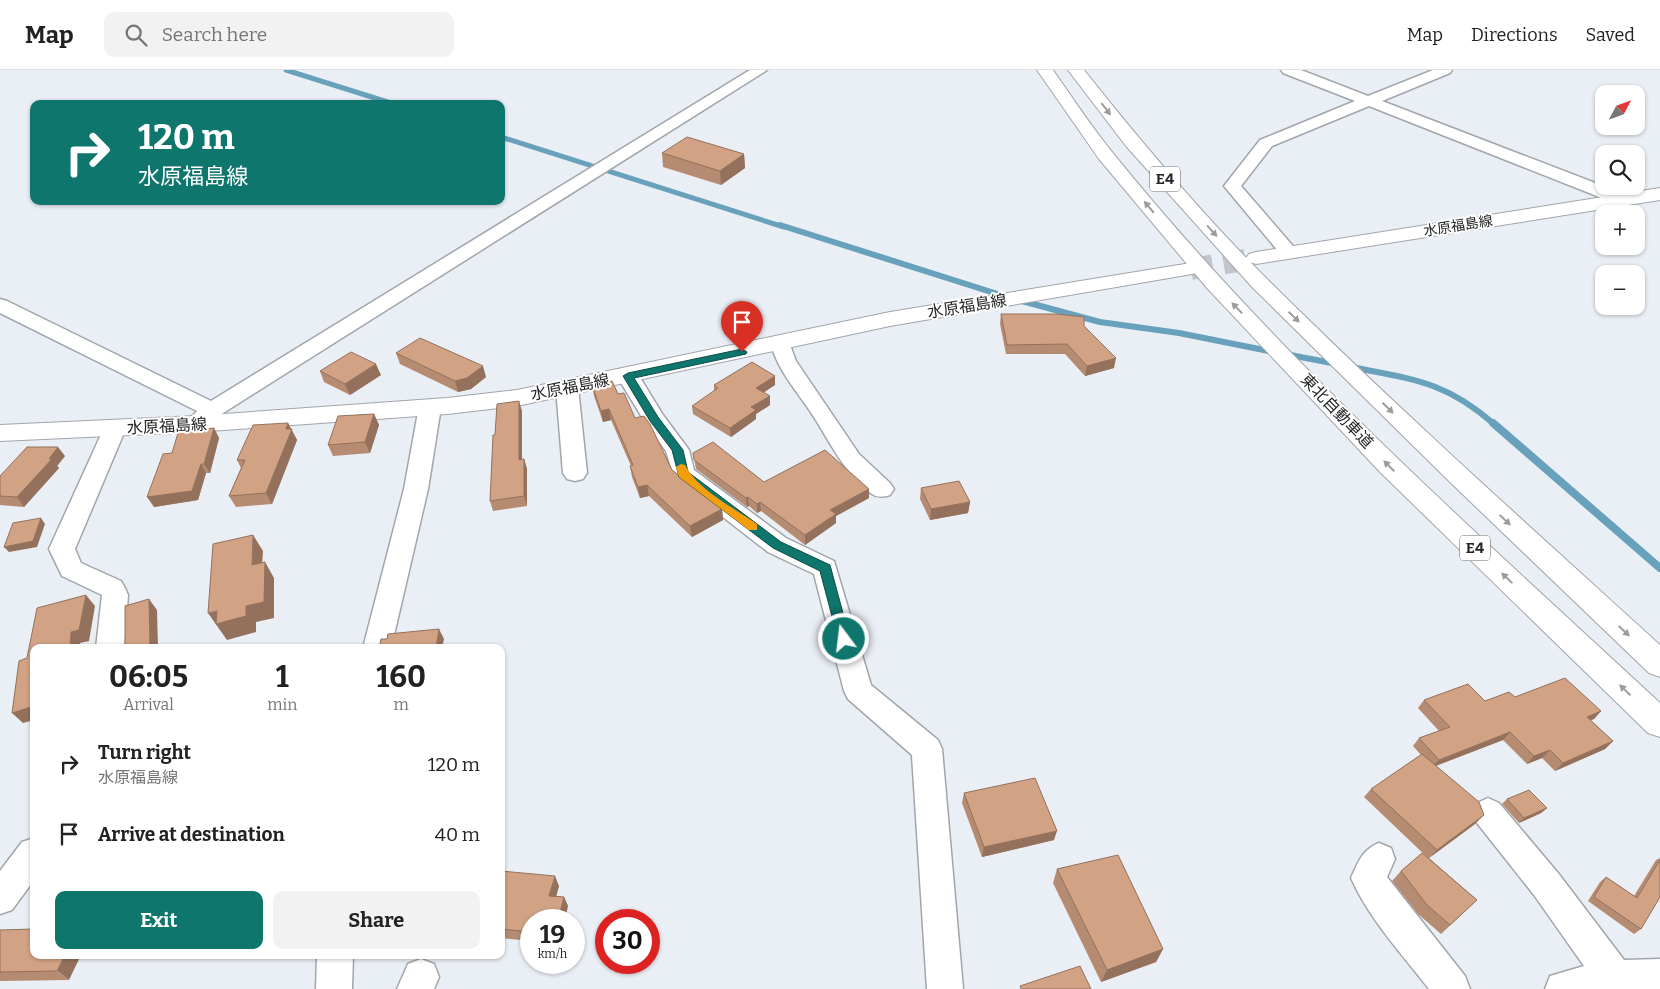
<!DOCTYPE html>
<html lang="en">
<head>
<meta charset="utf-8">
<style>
  :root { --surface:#fff; --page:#f2f2f2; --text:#222; --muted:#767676; --line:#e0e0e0; --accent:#0f766e }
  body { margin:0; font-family:Bitter,"Noto Sans JP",serif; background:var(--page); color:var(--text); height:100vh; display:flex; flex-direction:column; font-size:19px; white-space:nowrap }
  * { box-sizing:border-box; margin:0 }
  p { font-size:16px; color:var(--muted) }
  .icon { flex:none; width:28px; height:28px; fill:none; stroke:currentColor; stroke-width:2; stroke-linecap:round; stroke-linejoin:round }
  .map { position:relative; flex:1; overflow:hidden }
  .sheet { position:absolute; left:30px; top:574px; width:475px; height:315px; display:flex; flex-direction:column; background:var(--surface); border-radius:10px; box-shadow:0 1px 4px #0004 }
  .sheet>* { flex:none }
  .banner { position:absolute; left:30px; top:30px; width:475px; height:105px; border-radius:10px; box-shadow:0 1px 4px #0004; background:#0f766e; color:#fff; overflow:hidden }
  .needle { width:32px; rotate:49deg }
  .fabs { position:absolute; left:1595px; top:15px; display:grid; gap:10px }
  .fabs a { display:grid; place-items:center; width:50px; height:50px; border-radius:10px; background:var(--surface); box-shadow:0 1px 4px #0004; font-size:25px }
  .speed { position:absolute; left:520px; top:839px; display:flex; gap:10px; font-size:25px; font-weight:700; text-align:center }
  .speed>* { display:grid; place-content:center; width:65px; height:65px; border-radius:50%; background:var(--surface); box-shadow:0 1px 4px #0004; line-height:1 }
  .speed small { font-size:12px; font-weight:400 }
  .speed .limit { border:8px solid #d22; background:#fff; color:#111 }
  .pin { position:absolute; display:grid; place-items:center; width:42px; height:42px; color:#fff; margin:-51px -21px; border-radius:50% 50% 50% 0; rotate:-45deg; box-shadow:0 0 5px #0007 }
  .pin .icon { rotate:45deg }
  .me { position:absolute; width:55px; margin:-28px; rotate:345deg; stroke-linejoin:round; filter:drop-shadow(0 0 4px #0008) }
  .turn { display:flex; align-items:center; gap:18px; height:105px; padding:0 25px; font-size:22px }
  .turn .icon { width:65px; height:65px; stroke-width:2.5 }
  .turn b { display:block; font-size:35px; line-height:42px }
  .eta { display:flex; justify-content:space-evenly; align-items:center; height:85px; text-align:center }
  .eta b { font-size:30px; font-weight:700; line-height:35px }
  .primary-button { display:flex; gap:10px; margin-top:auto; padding:10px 25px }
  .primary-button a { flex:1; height:58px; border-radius:10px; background:var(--accent); color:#fff; font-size:20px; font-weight:700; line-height:58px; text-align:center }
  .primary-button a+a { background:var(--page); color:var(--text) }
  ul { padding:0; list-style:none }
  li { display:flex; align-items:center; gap:15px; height:70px; padding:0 25px }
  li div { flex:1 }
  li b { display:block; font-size:19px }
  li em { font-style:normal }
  header { display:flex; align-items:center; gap:30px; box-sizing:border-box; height:70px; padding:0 25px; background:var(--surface); border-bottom:1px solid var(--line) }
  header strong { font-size:24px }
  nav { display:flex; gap:28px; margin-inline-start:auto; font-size:18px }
  .search { width:350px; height:45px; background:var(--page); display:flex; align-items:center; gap:12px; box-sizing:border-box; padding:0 18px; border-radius:10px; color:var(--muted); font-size:19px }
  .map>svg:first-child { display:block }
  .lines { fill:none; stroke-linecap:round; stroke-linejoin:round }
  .stream-far2 { stroke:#68a1bb; stroke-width:5 }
  .stream-far1 { stroke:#68a1bb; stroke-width:6 }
  .stream { stroke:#68a1bb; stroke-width:8 }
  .major-tunnel { stroke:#c2c6cc; stroke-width:22; stroke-dasharray:22 11; stroke-linecap:butt }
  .minor-casing { stroke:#a1a5ac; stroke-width:3 }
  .major-casing { stroke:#a1a5ac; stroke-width:2 }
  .highway-casing { stroke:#a1a5ac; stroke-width:2 }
  .minor { fill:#fff; fill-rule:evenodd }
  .major { fill:#fff; fill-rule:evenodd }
  .highway { fill:#fff; fill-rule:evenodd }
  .wall { fill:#b58b72 }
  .shaded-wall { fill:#93715c }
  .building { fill:#d2a284; stroke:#93715c }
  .oneway { fill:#9c9c9d }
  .route { fill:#0f766e; stroke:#0a4d48 }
  .slow { fill:#f59e0b }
  .labels { text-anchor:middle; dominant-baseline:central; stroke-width:4; stroke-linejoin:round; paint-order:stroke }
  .far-street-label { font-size:14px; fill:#222426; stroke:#fff }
  .shield { fill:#fff; stroke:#646667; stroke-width:1 }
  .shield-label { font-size:15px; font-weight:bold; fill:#222426 }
  .street-label { font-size:16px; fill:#222426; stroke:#fff }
</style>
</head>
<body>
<header>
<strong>Map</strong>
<div class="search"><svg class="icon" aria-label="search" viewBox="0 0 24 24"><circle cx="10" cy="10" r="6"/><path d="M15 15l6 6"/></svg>Search here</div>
<nav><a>Map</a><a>Directions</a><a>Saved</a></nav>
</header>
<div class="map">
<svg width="1660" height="919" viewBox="0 0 1660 919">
  <rect width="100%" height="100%" fill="#eaeef5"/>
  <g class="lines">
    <g class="stream-far2">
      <polyline points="286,0 394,34"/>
      <polyline points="501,67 784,157"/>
    </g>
    <g class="stream-far1">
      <polyline points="780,155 1007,227"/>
      <polyline points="1018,230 1100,252 1179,263 1274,282"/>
      <polyline points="1285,284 1337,294"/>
      <path d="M1351 297C1412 309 1445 311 1494 354"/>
    </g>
    <polyline class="stream" points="1493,353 1660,498"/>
    <polyline class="major-tunnel" points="1191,199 1256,188"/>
    <g class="minor-casing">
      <g id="minor">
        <path d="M750 0H767L220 345C209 354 203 363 188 359L185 354 197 341 0 243V229L7 231 211 331Z"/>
        <polygon points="1281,0 1301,0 1368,26 1433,0 1452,0 1450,3 1382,31 1629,126 1632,130 1629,134 1617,134 1369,36 1272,76 1241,116 1299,183 1297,187 1283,187 1224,116 1260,70 1355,31 1283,3"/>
        <path d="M781 268 788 270 796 291 859 384 890 413 894 419 890 425C884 427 878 428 872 424 844 403 830 372 812 344 797 321 778 301 771 274L774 270Z"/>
        <polygon points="628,299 636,301 663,345 689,380 694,400 786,468 834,491 871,615 938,670 942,679 963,919 927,919 912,685 848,629 844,621 814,504 768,482 675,410 666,381 646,354 617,306 620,301"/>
        <polygon points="567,311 575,313 578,318 587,403 583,409 575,411 567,409 563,403 556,318 559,313"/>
        <polygon points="430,330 438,332 441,337 428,419 391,578 363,578 404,419 419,337 422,332"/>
        <polygon points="115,351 123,353 126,358 75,479 81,493 121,511 125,518 128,525 124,578 96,578 102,525 62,506 49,479 104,358 107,353"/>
        <polygon points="1488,728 1499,733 1558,803 1624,890 1660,889 1660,919 1545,919 1550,906 1584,896 1534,825 1477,753 1472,743 1477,733"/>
        <polygon points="34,768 34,810 12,840 0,844 0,801 22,772"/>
        <path d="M1379 773 1391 778 1395 789 1387 807 1465 906 1470 919H1429C1402 884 1369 849 1351 808 1358 792 1362 780 1379 773Z"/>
        <polygon points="317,885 353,885 352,919 316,919"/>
        <polygon points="421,889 434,894 439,907 434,919 397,919 408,894"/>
      </g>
    </g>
    <g class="major-casing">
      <g id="major">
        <polygon points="1660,118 1660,130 1256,194 1249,192 1246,188 1249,184 1256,182"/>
        <polygon points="1191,193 1198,195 1201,199 1198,203 890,256 517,336 447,344 196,362 0,371 0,355 196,346 447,328 517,320 890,242"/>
      </g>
    </g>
    <g class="highway-casing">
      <g id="highway">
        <path d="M1037 0H1053C1072 27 1091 56 1112 82 1275 284 1470 457 1660 633V667L1648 663 1380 402 1207 218 1099 89Z"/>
        <path d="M1068 0H1084C1141 72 1202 144 1267 209 1394 335 1528 455 1660 575V607L1649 603 1452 414 1252 217 1126 76Z"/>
      </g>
    </g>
    <use href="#minor" class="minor"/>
    <use href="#major" class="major"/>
    <use href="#highway" class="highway"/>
  </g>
  <g class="wall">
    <polygon points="662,83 744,84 745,98 721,115 663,97"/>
    <polygon points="1001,244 1084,256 1114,298 1085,306 1065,284 1006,284 1000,254"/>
    <polygon points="396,283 486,307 471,319 458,322 400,294"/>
    <polygon points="320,301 381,305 350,325 324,312"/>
    <polygon points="592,315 618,324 672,400 722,439 723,450 692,467 649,426 640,428 632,407 630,396 631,396 611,350 603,352 594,326"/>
    <polygon points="714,315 775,315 763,322 770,326 770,335 756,344 756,349 731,367 693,344 692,336 714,321"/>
    <polygon points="522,341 522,390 524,389 527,399 527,436 493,441 490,431 495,365"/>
    <polygon points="374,344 379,355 370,383 333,386 328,375"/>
    <polygon points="288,353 297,370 272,434 236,437 229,426 241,398 237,390"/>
    <polygon points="214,358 219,368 210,403 206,403 198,430 154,437 172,383"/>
    <polygon points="693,383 764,412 869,428 836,446 836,453 805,475 761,441 757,443 749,436 747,437 696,399"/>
    <polygon points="65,386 57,396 59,398 24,437 0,435 0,406"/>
    <polygon points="921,418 970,432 968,443 930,450 920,429"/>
    <polygon points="1515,627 1601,641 1594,649 1590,650 1613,671 1605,679 1555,701 1542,688 1527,694 1503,670 1436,696 1475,754 1429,788 1477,830 1441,864 1418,844 1392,811 1401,801 1427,787 1364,727 1371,719 1421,685 1413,676 1419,668 1439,661 1418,638 1424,630 1485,631"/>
    <polygon points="964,723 1054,770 982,787 962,733"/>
    <polygon points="1507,729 1547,738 1541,743 1519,753 1502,734"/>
    <polygon points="1660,788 1660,827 1641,859 1634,864 1588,831 1600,812 1606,807 1634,826 1656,790"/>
    <polygon points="1057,799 1163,879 1156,892 1101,912 1053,813"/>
    <polygon points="501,801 559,816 556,826 564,827 568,836 531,850 531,871 501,868"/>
    <polygon points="0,860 69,910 0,911"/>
  </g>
  <g class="shaded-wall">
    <polygon points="744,84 745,98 721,115 720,101"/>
    <polygon points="1116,288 1114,298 1085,306 1087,296"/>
    <polygon points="376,294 381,305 350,325 345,314"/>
    <polygon points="483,296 486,307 471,319 458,322 455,311"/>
    <polygon points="775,306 775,315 757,327 756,318"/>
    <polygon points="770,326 770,335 756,344 756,349 731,367 730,358 751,337"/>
    <polygon points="519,331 522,341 522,400 519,390"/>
    <polygon points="609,339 611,350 603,352 601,341"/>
    <polygon points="374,344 379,355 370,383 365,372"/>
    <polygon points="288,353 297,370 272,434 266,423 286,359"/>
    <polygon points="214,358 219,368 210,403 204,394"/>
    <polygon points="58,377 65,386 57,396 59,398 24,437 17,427"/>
    <polygon points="524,389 527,399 527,436 524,426"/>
    <polygon points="201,394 206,403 198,430 154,437 147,427"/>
    <polygon points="647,415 649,426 640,428 638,417"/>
    <polygon points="869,419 869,428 836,446 836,453 805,475 805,465 830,440"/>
    <polygon points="748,427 749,436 747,437 746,428"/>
    <polygon points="760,432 761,441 757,443 757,434"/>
    <polygon points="970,432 968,443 930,450 931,439"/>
    <polygon points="722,439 723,450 692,467 690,456"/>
    <polygon points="41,448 45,454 37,477 9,482 4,477"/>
    <polygon points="253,465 263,481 261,511 252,495"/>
    <polygon points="265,492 274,508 274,548 256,552 256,562 227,570 208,543 246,536"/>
    <polygon points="86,525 95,536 89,571 80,573 80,578 70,578 71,562"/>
    <polygon points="149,529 157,540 158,578 140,578"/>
    <polygon points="439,559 444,569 442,578 436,578"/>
    <polygon points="34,636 34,650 23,653 12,643"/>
    <polygon points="1601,641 1594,649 1579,655 1587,647"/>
    <polygon points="1510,662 1503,670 1432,697 1439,690"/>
    <polygon points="1613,671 1605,679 1555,701 1563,693"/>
    <polygon points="1550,680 1542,688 1527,694 1534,686"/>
    <polygon points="1547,738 1541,743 1519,753 1524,748"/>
    <polygon points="1484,745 1475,754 1429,788 1437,780"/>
    <polygon points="1057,761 1054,770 982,787 984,777"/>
    <polygon points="555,806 559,816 554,835 549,826"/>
    <polygon points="564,827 568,836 565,850 558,850"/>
    <polygon points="1163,879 1156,892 1101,912 1107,900"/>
    <polygon points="65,885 81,885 69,910 57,901"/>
  </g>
  <g class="building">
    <polygon points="687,67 744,84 720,101 662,83"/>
    <polygon points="1001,244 1057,244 1084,247 1084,256 1116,288 1087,296 1067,274 1007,275"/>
    <polygon points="420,268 483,296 467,308 455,311 396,283"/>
    <polygon points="351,282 376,294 345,314 320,301"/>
    <polygon points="752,292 775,306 756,318 770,326 751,337 756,340 730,358 692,336 718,318 714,315"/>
    <polygon points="612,311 618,324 624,323 635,348 644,346 650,354 672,400 722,439 690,456 647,415 638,417 630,396 633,395 609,339 601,341 592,315"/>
    <polygon points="519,331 519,390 524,389 524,426 490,431 493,365 495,365 497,334"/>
    <polygon points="374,344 365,372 328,375 338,346"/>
    <polygon points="288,353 286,359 292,359 266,423 229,426 245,390 237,390 253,355"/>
    <polygon points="214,358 204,394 201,394 192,421 147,427 163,384 172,383 178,363"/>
    <polygon points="713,372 764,412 825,380 869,419 830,440 836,444 805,465 760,432 757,434 748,427 746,428 694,390 693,383"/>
    <polygon points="27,377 58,377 49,389 52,389 17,427 0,426 0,406"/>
    <polygon points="959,411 970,432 931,439 921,418"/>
    <polygon points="41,448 33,471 4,477 13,453"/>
    <polygon points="253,465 252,495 265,492 264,532 246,536 246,546 216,554 217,541 208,543 213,474"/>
    <polygon points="86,525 79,560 71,562 70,578 34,578 34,636 12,643 19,591 27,588 37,538"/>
    <polygon points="149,529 150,574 140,578 125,578 125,536"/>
    <polygon points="439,559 436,578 379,578 381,569 387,569 388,564"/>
    <polygon points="1565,608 1601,641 1587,647 1613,671 1563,693 1550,680 1534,686 1510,662 1439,690 1419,668 1450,657 1424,630 1468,614 1485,631 1509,622 1515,627"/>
    <polygon points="1422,684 1479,732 1484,745 1437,780 1371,719"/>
    <polygon points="1035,708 1057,761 984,777 964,723"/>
    <polygon points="1529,720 1547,738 1524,748 1507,729"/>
    <polygon points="1422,783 1477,830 1450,855 1427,835 1401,801"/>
    <polygon points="1118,785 1163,879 1107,900 1057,799"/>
    <polygon points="1660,790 1660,827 1641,859 1594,827 1606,807 1637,828"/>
    <polygon points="501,801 555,806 549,826 564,827 558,850 531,850 531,862 501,859"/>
    <polygon points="34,859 34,885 65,885 57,901 0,902 0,860"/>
    <polygon points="1080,896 1091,919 1021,919 1020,916"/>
  </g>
  <defs><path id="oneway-solid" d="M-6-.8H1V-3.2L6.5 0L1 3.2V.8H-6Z" transform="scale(1.25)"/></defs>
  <g class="oneway">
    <use href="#oneway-solid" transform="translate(1106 39) rotate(52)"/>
    <use href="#oneway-solid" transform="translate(1149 137) rotate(-130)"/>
    <use href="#oneway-solid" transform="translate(1212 161) rotate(48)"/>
    <use href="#oneway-solid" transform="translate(1237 238) rotate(-134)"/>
    <use href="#oneway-solid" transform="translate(1294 247) rotate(44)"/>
    <use href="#oneway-solid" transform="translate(1388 338) rotate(44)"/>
    <use href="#oneway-solid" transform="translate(1389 396) rotate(-135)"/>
    <use href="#oneway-solid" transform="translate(1505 450) rotate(43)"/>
    <use href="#oneway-solid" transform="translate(1507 508) rotate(-137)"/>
    <use href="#oneway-solid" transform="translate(1624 561) rotate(43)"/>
    <use href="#oneway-solid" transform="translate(1625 620) rotate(-136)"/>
  </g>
  <polygon class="route" points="742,279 747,282 746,284 634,308 658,347 683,380 688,402 781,472 830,495 850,569 848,572 844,574 838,569 820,501 773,478 679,407 672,380 650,351 623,306 628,303"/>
  <path class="slow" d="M681 394 685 395C698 420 734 438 757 454V460H749L679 407 676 397Z"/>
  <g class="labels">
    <g class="far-street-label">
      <text transform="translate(1458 156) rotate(-9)">水原福島線</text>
    </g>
    <g class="shield">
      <rect x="1150" y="96.5" width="30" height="25" rx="4"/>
      <rect x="1460" y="465.5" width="30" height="25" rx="4"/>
    </g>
    <g class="shield-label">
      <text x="1165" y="109">E4</text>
      <text x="1475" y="478">E4</text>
    </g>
    <g class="street-label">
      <text transform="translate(967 236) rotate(-9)">水原福島線</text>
      <text transform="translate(570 317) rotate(-11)">水原福島線</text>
      <text transform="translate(1337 341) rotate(46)">東北自動車道</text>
      <text transform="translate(167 356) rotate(-3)">水原福島線</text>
    </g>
  </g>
</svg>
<div class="fabs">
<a><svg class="needle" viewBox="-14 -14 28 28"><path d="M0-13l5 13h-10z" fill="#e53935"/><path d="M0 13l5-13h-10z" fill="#767676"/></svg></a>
<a><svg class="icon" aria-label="search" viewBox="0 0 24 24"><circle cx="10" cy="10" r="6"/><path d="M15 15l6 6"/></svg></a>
<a>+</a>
<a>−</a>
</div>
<div class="speed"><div>19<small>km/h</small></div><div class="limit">30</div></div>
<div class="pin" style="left:742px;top:282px;background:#d93025"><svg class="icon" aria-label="arrive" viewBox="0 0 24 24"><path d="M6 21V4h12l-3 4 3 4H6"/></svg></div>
<svg class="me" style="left:844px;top:569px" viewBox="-20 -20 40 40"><circle r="17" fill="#0f766e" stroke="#fff" stroke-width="3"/><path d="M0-11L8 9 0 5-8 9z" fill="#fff"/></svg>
<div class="banner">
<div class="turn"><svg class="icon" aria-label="right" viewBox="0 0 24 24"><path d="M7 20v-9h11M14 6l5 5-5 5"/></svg><div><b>120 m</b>水原福島線</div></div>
</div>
<section class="sheet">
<div class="eta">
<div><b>06:05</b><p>Arrival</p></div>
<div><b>1</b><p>min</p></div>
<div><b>160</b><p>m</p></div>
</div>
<ul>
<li><svg class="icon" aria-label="right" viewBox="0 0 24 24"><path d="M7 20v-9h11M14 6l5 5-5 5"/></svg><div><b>Turn right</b><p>水原福島線</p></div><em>120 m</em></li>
<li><svg class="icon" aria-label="arrive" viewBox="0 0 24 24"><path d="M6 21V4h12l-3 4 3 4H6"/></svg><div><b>Arrive at destination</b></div><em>40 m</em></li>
</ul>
<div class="primary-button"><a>Exit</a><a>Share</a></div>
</section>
</div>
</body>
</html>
